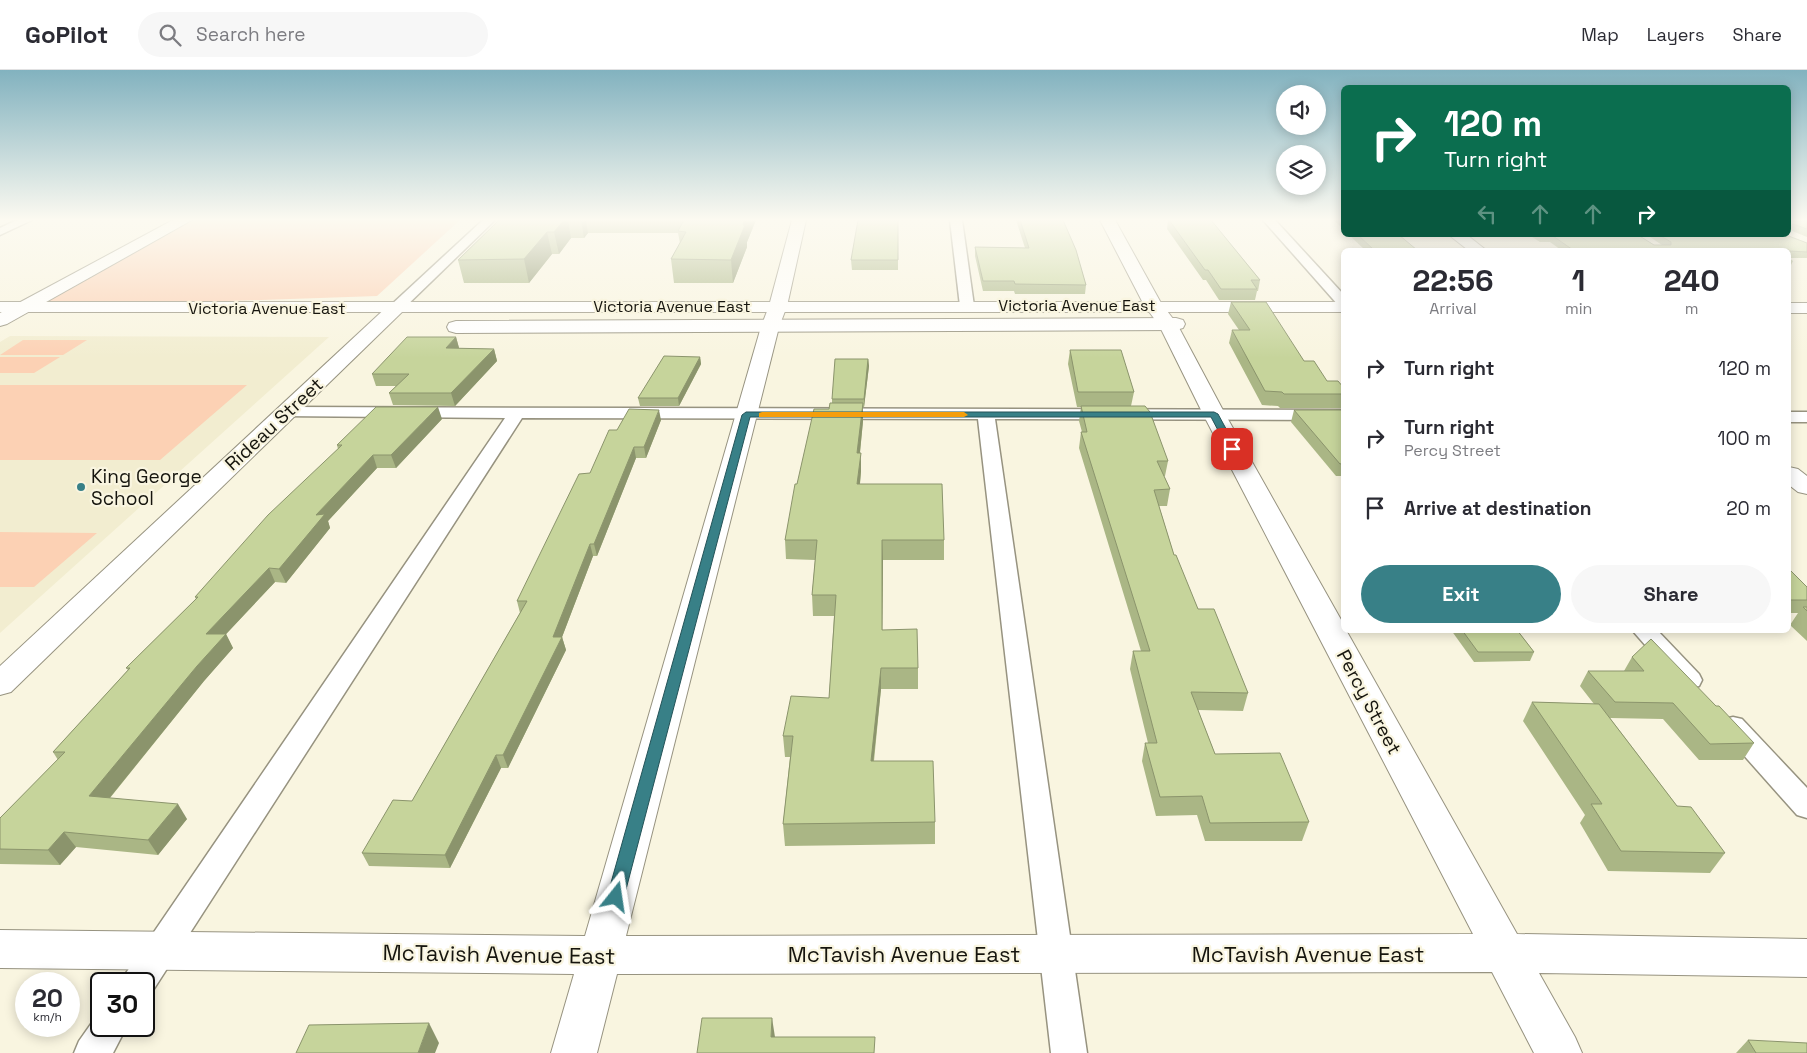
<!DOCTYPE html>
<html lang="en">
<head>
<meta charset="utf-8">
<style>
  :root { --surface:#fff; --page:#f7f7f7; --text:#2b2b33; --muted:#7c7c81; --line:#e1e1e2; --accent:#388087 }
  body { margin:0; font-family:"Space Grotesk",sans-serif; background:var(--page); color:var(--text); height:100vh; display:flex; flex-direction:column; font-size:19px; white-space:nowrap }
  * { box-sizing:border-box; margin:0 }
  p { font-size:16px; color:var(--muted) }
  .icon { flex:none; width:28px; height:28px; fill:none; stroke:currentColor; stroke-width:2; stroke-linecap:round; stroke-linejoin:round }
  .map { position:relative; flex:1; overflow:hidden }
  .sheet { position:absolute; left:1341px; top:178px; width:450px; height:385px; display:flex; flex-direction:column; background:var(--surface); border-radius:8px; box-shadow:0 2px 12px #0003 }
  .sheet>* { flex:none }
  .hud { position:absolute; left:1341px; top:15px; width:450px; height:152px; border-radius:8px; box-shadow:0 2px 12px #0003; background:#0b6e4f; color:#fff; overflow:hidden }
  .buttons { position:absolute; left:1276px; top:15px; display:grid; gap:10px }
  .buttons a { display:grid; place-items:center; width:50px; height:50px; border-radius:50%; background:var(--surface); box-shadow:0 2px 12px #0003; font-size:25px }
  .speed { position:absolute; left:15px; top:902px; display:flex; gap:10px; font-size:25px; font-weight:700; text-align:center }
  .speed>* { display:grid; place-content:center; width:65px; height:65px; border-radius:50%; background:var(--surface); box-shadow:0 2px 12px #0003; line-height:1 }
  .speed small { font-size:12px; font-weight:400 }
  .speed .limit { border:2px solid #111; border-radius:8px; background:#fff; color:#111 }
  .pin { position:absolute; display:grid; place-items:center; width:42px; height:42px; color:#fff; margin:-21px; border-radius:10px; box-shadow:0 2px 8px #0006 }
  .me { position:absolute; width:55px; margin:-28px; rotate:15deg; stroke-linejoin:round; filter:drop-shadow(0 0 4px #0008) }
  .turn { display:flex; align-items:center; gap:18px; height:105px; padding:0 20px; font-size:22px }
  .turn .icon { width:65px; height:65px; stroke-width:2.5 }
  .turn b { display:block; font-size:35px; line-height:42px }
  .lanes { display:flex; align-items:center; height:48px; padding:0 20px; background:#0003; justify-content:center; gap:25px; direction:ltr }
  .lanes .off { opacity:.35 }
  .eta { display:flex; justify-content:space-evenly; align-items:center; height:85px; text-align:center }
  .eta b { font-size:30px; font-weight:700; line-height:35px }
  .cta { display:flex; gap:10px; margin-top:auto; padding:10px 20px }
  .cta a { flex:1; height:58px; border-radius:30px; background:var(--accent); color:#fff; font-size:20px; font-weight:700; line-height:58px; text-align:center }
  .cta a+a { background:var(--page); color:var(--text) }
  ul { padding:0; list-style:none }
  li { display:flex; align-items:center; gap:15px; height:70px; padding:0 20px }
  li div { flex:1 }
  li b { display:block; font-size:19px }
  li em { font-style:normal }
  header { display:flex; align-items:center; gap:30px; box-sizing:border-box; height:70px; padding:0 25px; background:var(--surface); border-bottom:1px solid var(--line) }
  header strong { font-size:24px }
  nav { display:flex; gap:28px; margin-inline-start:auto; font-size:18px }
  .search { width:350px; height:45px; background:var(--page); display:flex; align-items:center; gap:12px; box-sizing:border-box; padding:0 18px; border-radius:28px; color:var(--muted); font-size:19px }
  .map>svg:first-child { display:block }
  .built { fill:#f2edd0 }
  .green { fill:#fcd1b4 }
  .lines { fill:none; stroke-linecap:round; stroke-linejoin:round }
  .service-casing { stroke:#979380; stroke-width:3 }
  .minor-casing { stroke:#979380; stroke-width:2 }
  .secondary-casing { stroke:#979380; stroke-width:2 }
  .service { fill:#fff; fill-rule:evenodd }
  .minor { fill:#fff; fill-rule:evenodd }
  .secondary { fill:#fff; fill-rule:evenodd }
  .wall { fill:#aab685 }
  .shaded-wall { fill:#8b946c }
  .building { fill:#c6d49b; stroke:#8b946c }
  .route { fill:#388087; stroke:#245358 }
  .slow { fill:#f59e0b }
  .poi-dot { fill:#388087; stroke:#f9f5e0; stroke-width:2 }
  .labels { text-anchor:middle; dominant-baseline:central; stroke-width:4.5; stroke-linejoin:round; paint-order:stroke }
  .far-street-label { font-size:16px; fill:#16150e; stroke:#f9f5e0 }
  .street-label { font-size:19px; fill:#16150e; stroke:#f9f5e0 }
  .poi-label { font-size:19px; fill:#16150e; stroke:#f9f5e0; text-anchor:start }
  .near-street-label { font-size:22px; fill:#16150e; stroke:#f9f5e0 }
</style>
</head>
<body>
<header>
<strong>GoPilot</strong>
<div class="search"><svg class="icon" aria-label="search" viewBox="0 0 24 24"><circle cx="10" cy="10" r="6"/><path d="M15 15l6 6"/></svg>Search here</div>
<nav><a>Map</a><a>Layers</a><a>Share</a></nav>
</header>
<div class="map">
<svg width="1807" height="983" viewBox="0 0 1807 983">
  <rect width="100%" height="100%" fill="#f9f5e0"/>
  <polygon class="built" points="10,266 329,267 0,563 0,272"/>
  <g class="green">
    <polygon points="185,150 460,150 377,226 23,238"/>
    <polygon points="23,270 87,270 63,285 0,285"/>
    <polygon points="0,287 60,287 34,303 0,303"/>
    <polygon points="0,315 247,315 160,390 0,390"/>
    <polygon points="0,462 97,463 34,517 0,517"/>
  </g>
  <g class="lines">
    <g class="service-casing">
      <g id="service">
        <polygon points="17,150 32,150 0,165 0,158"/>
        <polygon points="483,150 495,150 401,241 391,241 389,238 391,235"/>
        <polygon points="950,150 962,150 974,236 967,240 960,236"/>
        <polygon points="1263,150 1275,150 1344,225 1344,237 1339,236"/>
        <polygon points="287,337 1344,340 1344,350 995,349 1087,983 1051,983 978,349 522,348 150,925 144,927 144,914 121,914 126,903 505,348 281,346 279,342 281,338"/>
        <rect x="1789" y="342" width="18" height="10"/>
        <polygon points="1632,560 1657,560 1699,604 1702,610 1699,616 1690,618 1681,616"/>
        <polygon points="1733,647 1742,649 1807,718 1807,748 1797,745 1724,663 1720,656 1724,649"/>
        <polygon points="101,943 101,956 127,956 113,983 74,983 79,971 98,944"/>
      </g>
    </g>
    <g class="minor-casing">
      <g id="minor">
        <polygon points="173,150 192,150 7,254 0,256 0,243"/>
        <polygon points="792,150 806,150 787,236 779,257 626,866 1473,864 1203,344 1159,255 1144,235 1100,150 1115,150 1161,233 1177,254 1225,344 1344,555 1344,560 1346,560 1517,864 1807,869 1807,907 1539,903 1575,967 1582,983 1534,983 1492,902 617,904 597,983 551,983 574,904 0,898 0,860 585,866 761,257 769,236"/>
        <polygon points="1449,165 1467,165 1486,180 1468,180"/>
        <polygon points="396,233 402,234 405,238 402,242 11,622 0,625 0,596 390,234"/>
        <polygon points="1789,397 1798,399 1807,406 1807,424 1798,422 1789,415"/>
      </g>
    </g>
    <g class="secondary-casing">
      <g id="secondary">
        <rect x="0" y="232" width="1344" height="10"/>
        <rect x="1789" y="233" width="18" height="10"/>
        <polygon points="1176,248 1183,250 1185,254 1183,258 1176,260 456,263 449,261 447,257 449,253 456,251"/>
      </g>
    </g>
    <use href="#service" class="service"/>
    <use href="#minor" class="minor"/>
    <use href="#secondary" class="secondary"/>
  </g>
  <g class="wall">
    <polygon points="499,150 756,150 747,172 747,177 733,213 674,213 671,189 680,173 678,163 588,163 584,168 571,168 559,184 552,184 529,213 464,213 458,190"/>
    <polygon points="898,150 898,200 852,200 851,190"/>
    <polygon points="1016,150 1063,150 1086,215 1085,224 1015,224 1014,221 983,221 975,186 975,177 1025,178"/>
    <polygon points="1168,150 1211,150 1260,210 1258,221 1257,221 1255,230 1219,230 1206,210 1203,210 1167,159"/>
    <polygon points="1334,150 1344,150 1344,160"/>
    <polygon points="1789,151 1807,151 1807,167 1790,160 1789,161"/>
    <polygon points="1349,165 1399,165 1417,180 1365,180"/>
    <polygon points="1529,165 1638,165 1654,175 1662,175 1647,165 1786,165 1807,173 1807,188 1789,188 1789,180 1561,180 1550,172 1540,172"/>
    <polygon points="1789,188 1793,191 1790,197 1789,197"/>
    <polygon points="1231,232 1304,291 1327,311 1344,318 1344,338 1280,338 1278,336 1262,335 1229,273 1232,260 1239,260 1228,244"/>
    <polygon points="456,267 459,278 494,279 497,291 455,336 393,335 389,323 396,316 376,316 372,304"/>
    <polygon points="1070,280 1134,322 1131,336 1168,391 1165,406 1164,406 1170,419 1167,436 1159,436 1174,485 1198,539 1248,623 1243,641 1198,640 1215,684 1309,752 1302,771 1205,771 1197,745 1156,746 1142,691 1145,673 1148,673 1130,599 1133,581 1141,581 1079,378 1081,362 1082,362 1079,351 1081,337 1077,337 1068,294"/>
    <polygon points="700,287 701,294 679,336 640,336 638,328"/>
    <polygon points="868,289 869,296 864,337 863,337 863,351 860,383 861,401 860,414 944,470 944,490 883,490 882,560 918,598 918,619 881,619 874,691 935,752 935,774 785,776 783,754 790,687 785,687 783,666 829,628 834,546 813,546 812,525 815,490 786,489 785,470 797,414 829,339 832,333 832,329"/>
    <polygon points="1294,340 1344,340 1344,406 1336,406 1291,352"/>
    <polygon points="442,349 396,398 377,398 328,451 330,458 286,513 275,512 226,564 233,578 204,611 110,728 187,749 158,785 76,777 60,795 0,794 0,748 58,690 53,682 128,600 126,598 196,529 195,527 338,379 337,375"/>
    <polygon points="661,350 646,388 636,388 597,486 593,486 562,567 566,580 508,698 501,698 450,798 369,796 362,783 412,731 520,543 517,531 590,403 617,360"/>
    <polygon points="1789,499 1807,517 1807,571 1790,555 1798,543 1789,543"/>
    <polygon points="1451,560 1517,560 1534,582 1530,591 1474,592"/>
    <polygon points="1632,587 1716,636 1754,673 1743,690 1699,690 1663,649 1610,648 1677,736 1725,783 1710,803 1608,801 1580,753 1585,745 1523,651 1532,632 1594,634 1580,616 1588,601 1624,601"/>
    <polygon points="1748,970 1807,983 1736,983"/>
  </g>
  <g class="shaded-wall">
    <polygon points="564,150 568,150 571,168 559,184 554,162"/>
    <polygon points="581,150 586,150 588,163 584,168"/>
    <polygon points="744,150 756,150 747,172 747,177 733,213 731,190"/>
    <polygon points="547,162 552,184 529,213 524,189"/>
    <polygon points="456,267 459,278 446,278"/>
    <polygon points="494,279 497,291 455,336 451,323"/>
    <polygon points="700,287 701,294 679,336 678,328"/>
    <polygon points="868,289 869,296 864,337 864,329"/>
    <polygon points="863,333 863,351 858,401 857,383"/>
    <polygon points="438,337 442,349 396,398 391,385"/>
    <polygon points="659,340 661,350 646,388 644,377"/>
    <polygon points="634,377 636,388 597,486 594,474"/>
    <polygon points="861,383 861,401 858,433 857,414"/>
    <polygon points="373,385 377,398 328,451 330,458 286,513 279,499 316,445"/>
    <polygon points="882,470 883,490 882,581"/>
    <polygon points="590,474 593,486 559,575 562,567 566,580 508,698 503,685 553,567"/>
    <polygon points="269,498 275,512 213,578 206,564"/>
    <polygon points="226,564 233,578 204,611 99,741 89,726 197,596"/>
    <polygon points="881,598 881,619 871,713 871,691"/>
    <polygon points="496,685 501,698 450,798 445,785"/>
    <polygon points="178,734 187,749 158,785 148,770"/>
    <polygon points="64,762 76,777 60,795 48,780"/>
    <polygon points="772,948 775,967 771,967"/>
    <polygon points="429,953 439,973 435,983 418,983"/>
  </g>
  <g class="building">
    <polygon points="499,150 564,150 554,162 547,162 524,189 458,190"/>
    <polygon points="684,150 744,150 743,155 745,155 731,190 671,189 686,162 678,161"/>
    <polygon points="858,150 898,150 898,190 851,190"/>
    <polygon points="1020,150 1063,150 1076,180 1086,215 1015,214 1014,211 983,211 975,177 1029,178"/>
    <polygon points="1169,150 1211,150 1260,210 1251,210 1257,219 1221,219 1208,200 1205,200"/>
    <polygon points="1789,151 1807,151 1807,159 1793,154 1790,157 1789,157"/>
    <polygon points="1358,165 1399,165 1417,180 1374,180"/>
    <polygon points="1542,165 1638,165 1654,175 1671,175 1671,172 1659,165 1786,165 1807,173 1807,182 1789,181 1789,180 1573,180 1553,166"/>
    <polygon points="1231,232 1266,232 1304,291 1314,291 1327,311 1338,311 1344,318 1344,324 1284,324 1282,322 1265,321 1232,260 1250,260"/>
    <polygon points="407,267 456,267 446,278 494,279 451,323 389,323 409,304 372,304"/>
    <polygon points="1070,280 1121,280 1134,322 1078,322"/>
    <polygon points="664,286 700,287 678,328 638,328"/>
    <polygon points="835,289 868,289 864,329 832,329"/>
    <polygon points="830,333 863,333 857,383 861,383 857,414 942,414 944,470 882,470 882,560 917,559 918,598 881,598 871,691 933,691 935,752 783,754 793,666 783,666 791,626 829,628 836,525 812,525 817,470 785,470 795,414 797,414 814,339 829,339"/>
    <polygon points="1081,336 1145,336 1150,342 1168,391 1157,391 1170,419 1154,420 1174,485 1176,485 1198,539 1214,539 1248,623 1191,622 1215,684 1280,683 1309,752 1210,753 1202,726 1160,727 1145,673 1157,673 1133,581 1150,581 1081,362 1087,362"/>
    <polygon points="376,337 438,337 391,385 373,385 316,445 325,444 279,499 269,498 206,564 226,564 197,596 89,726 178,734 148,770 64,762 48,780 0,779 0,748 65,682 53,682 130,598 126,598 198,527 195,527 268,445 342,375 337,375"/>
    <polygon points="629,339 659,340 644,377 634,377 594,474 590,474 553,567 562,567 503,685 496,685 445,785 362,783 393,730 412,731 527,531 517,531 579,404 590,403 609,360 617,360"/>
    <polygon points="1294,340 1344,340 1344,393 1340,394"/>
    <polygon points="1789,499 1807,517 1807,530 1789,530"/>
    <polygon points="1803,537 1807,537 1807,541"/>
    <polygon points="1462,560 1517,560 1534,582 1478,582"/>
    <polygon points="1651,569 1716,636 1719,636 1754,673 1710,674 1673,633 1615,632 1588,601 1644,601 1632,587"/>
    <polygon points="1532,632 1599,634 1677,736 1691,737 1725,783 1621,781 1591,734 1602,734"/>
    <polygon points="702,948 772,948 771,967 875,967 874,983 697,983"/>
    <polygon points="429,953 418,983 296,983 309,955"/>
    <polygon points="1748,970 1807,973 1807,983 1756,983"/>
  </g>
  <linearGradient id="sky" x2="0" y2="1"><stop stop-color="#82b2bf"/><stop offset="0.52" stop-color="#fcfaf1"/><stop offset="1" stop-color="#fcfaf1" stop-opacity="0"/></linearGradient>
  <rect width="1807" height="288" fill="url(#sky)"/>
  <polygon class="route" points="746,342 1214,342 1218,344 1237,379 1232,382 1229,381 1211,347 750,347 624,827 621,832 616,834 610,832 607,827 742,345"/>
  <polygon class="slow" points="762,342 964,342 968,345 964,347 759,347 759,343"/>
  <circle class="poi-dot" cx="81" cy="417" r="5"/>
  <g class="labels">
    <g class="far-street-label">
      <text x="1077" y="235">Victoria Avenue East</text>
      <text x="672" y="236">Victoria Avenue East</text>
      <text x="267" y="238">Victoria Avenue East</text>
    </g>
    <g class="street-label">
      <text transform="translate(274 354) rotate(-43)">Rideau Street</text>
      <text transform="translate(1369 632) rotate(62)">Percy Street</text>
    </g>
    <g class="poi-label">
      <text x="91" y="406">King George<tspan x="91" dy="22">School</tspan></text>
    </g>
    <g class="near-street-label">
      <text transform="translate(499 884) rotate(1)">McTavish Avenue East</text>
      <text x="904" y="884">McTavish Avenue East</text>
      <text x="1308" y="884">McTavish Avenue East</text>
    </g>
  </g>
</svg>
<div class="buttons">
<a><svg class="icon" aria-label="sound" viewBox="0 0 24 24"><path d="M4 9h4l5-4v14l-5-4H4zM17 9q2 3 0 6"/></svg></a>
<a><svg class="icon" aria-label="layers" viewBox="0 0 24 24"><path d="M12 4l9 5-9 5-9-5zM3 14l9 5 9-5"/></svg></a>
</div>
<div class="speed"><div>20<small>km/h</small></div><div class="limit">30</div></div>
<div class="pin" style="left:1232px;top:379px;background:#d93025"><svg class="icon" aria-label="arrive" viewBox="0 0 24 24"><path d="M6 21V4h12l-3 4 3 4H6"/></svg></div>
<svg class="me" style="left:616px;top:827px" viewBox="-20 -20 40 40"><path d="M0-17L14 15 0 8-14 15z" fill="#388087" stroke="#fff" stroke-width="4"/></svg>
<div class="hud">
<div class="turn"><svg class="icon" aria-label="right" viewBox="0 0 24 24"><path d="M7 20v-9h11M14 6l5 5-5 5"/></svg><div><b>120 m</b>Turn right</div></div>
<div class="lanes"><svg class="icon off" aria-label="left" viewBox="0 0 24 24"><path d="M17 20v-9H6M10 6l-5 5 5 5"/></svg><svg class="icon off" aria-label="ahead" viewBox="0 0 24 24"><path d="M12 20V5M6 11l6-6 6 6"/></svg><svg class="icon off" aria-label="ahead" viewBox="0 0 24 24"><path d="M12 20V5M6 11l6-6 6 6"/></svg><svg class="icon" aria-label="right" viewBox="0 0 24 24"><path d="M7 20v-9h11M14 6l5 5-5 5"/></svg></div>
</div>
<section class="sheet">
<div class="eta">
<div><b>22:56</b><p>Arrival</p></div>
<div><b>1</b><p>min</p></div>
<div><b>240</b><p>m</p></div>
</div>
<ul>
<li><svg class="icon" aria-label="right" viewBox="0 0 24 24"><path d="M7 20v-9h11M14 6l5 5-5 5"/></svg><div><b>Turn right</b></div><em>120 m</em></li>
<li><svg class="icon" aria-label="right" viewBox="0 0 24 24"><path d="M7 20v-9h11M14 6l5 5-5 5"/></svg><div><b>Turn right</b><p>Percy Street</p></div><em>100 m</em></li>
<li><svg class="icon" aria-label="arrive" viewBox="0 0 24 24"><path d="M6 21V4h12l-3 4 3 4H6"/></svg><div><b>Arrive at destination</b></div><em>20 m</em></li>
</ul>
<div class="cta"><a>Exit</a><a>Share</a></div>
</section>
</div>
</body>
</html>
